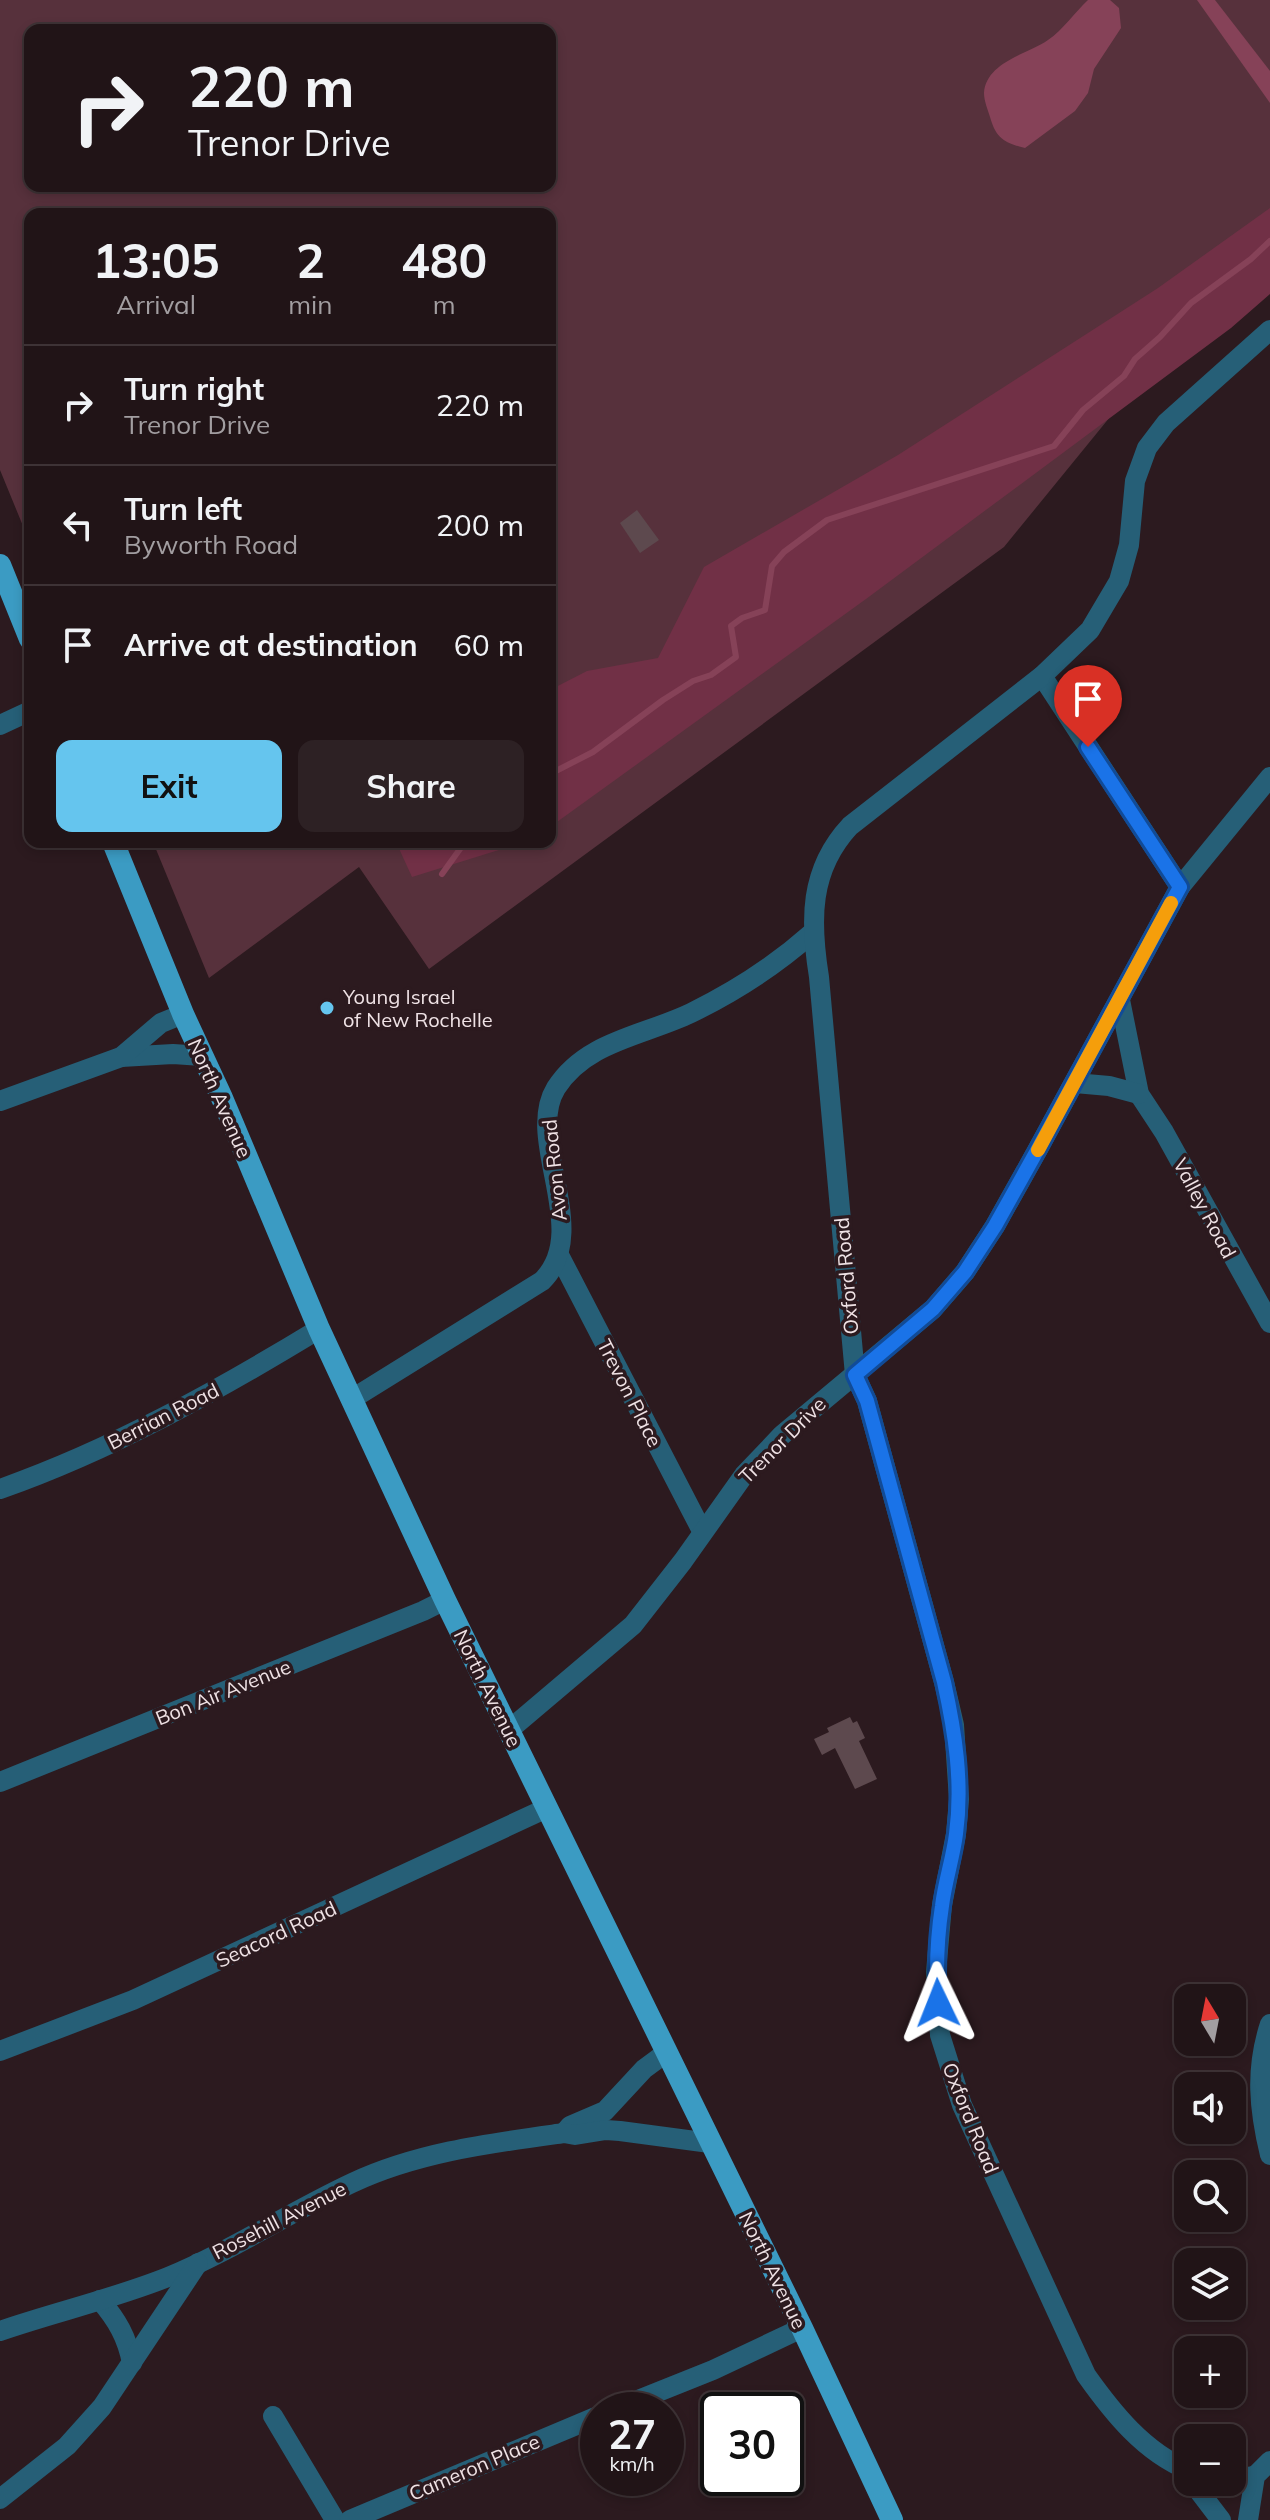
<!DOCTYPE html>
<html lang="en">
<head>
<meta charset="utf-8">
<style>
  :root { --surface:#211417; --page:#2d2124; --text:#f1f3f6; --muted:#a29ea1; --line:#3e3336; --accent:#65c5ee }
  body { margin:0; font-family:Mulish,sans-serif; background:var(--page); color:var(--text); height:100vh; display:flex; flex-direction:column; font-size:30px; white-space:nowrap }
  * { box-sizing:border-box; margin:0 }
  p { font-size:26px; color:var(--muted) }
  .icon { flex:none; width:44px; height:44px; fill:none; stroke:currentColor; stroke-width:2; stroke-linecap:round; stroke-linejoin:round }
  .map { position:relative; flex:1; overflow:hidden }
  .sheet { position:absolute; left:24px; top:208px; width:532px; height:640px; display:flex; flex-direction:column; background:var(--surface); border-radius:16px; box-shadow:0 4px 12px #0003,0 0 0 2px var(--line) }
  .sheet>* { flex:none }
  .top-card { position:absolute; left:24px; top:24px; width:532px; height:168px; border-radius:16px; box-shadow:0 4px 12px #0003,0 0 0 2px var(--line); background:#211417; color:var(--text); overflow:hidden }
  .needle { width:52px; rotate:350deg }
  .buttons { position:absolute; left:1174px; top:1984px; display:grid; gap:16px }
  .buttons a { display:grid; place-items:center; width:72px; height:72px; border-radius:16px; background:var(--surface); box-shadow:0 4px 12px #0003,0 0 0 2px var(--line); font-size:40px }
  .speed { position:absolute; left:580px; top:2392px; display:flex; gap:16px; font-size:40px; font-weight:700; text-align:center }
  .speed>* { display:grid; place-content:center; width:104px; height:104px; border-radius:50%; background:var(--surface); box-shadow:0 4px 12px #0003,0 0 0 2px var(--line); line-height:1 }
  .speed small { font-size:20px; font-weight:400 }
  .speed .limit { border:4px solid #111; border-radius:12px; background:#fff; color:#111 }
  .pin { position:absolute; display:grid; place-items:center; width:68px; height:68px; color:#fff; margin:-82px -34px; border-radius:50% 50% 50% 0; rotate:-45deg; box-shadow:0 0 8px #0007 }
  .pin .icon { rotate:45deg }
  .me { position:absolute; width:88px; margin:-44px; rotate:358deg; stroke-linejoin:round; filter:drop-shadow(0 0 6px #0008) }
  .turn { display:flex; align-items:center; gap:28px; height:168px; padding:0 32px; font-size:36px }
  .turn .icon { width:104px; height:104px; stroke-width:2.5 }
  .turn b { display:block; font-size:56px; line-height:68px }
  .eta { display:flex; justify-content:space-evenly; align-items:center; height:136px; text-align:center }
  .eta b { font-size:48px; font-weight:700; line-height:56px }
  .cta { display:flex; gap:16px; margin-top:auto; padding:16px 32px }
  .cta a { flex:1; height:92px; border-radius:16px; background:var(--accent); color:#111; font-size:32px; font-weight:700; line-height:92px; text-align:center }
  .cta a+a { background:var(--page); color:var(--text) }
  ul { padding:0; list-style:none }
  li { display:flex; align-items:center; gap:24px; height:120px; padding:0 32px; border-top:2px solid var(--line) }
  li div { flex:1 }
  li b { display:block; font-size:30px }
  li em { font-style:normal }
  .map>svg:first-child { display:block }
  .green { fill:#57313c; fill-rule:evenodd }
  .forest { fill:#713046 }
  .water { fill:#864258 }
  .lines { fill:none; stroke-linecap:round; stroke-linejoin:round }
  .stream { stroke:#864258; stroke-width:6 }
  .building { fill:#5d494e }
  .minor { stroke:#265f77; stroke-width:20 }
  .primary { stroke:#3b9bc3; stroke-width:22 }
  .route-casing { stroke:#114b97; stroke-width:20 }
  .route { stroke:#1a73e8; stroke-width:14 }
  .slow { stroke:#f59e0b; stroke-width:14 }
  .poi-dot { fill:#65c5ee; stroke:#2c1a1f; stroke-width:3 }
  .labels { text-anchor:middle; dominant-baseline:central; stroke-width:7; stroke-linejoin:round; paint-order:stroke }
  .poi-label { font-size:20px; fill:#efe2e5; stroke:#2c1a1f; text-anchor:start }
  .street-label { font-size:20px; fill:#efe2e5; stroke:#2c1a1f }
</style>
</head>
<body>
<div class="map">
<svg width="1270" height="2520" viewBox="0 0 1270 2520">
  <rect width="100%" height="100%" fill="#2c1a1f"/>
  <path class="green" d="M0 0H1270V284L1110 417 1004 547 429 969 359 867 209 978 153 842H550V214H30V543L0 470ZM30 30H550V186H30Z"/>
  <g class="forest">
    <polygon points="1270,208 1270,294 1231,328 866,599 550,827 550,690 587,671 658,658 704,567 898,455 1158,288"/>
    <polygon points="396,842 524,842 412,877"/>
  </g>
  <g class="water">
    <path d="M1088 0H1110L1119 8 1121 28 1094 69 1088 93 1075 111 1025 148C1004 143 996 138 990 117 988 110 984 101 984 93 986 62 1028 54 1048 40 1063 30 1075 12 1088 0Z"/>
    <polygon points="1197,0 1215,0 1270,71 1270,103"/>
  </g>
  <g class="lines">
    <g class="stream">
      <polyline points="550,774 593,752 663,700 693,681 711,675 736,657 731,626 742,618 765,610 772,566 784,552 827,520 1054,446 1083,410 1124,376 1135,359 1160,337 1191,303 1251,259 1270,241"/>
      <polyline points="442,874 465,842"/>
    </g>
  </g>
  <g class="building">
    <polygon points="637,510 659,540 640,553 620,523"/>
    <polygon points="850,1717 853,1723 857,1721 865,1738 859,1741 877,1779 855,1789 835,1748 822,1755 814,1739 829,1732 827,1728"/>
  </g>
  <g class="lines">
    <g class="minor">
      <polyline points="1042,676 1180,887"/>
      <polyline points="0,725 30,711"/>
      <polyline points="1120,1000 1139,1094 1164,1132 1270,1323"/>
      <polyline points="121,1057 173,1054 202,1056"/>
      <polyline points="1075,1083 1109,1086 1139,1094"/>
      <polyline points="0,1101 121,1057 161,1023 183,1014"/>
      <polyline points="559,1255 702,1531"/>
      <path d="M352 1399 542 1281C593 1231 524 1140 556 1088 586 1041 643 1036 691 1013 734 992 776 965 812 933"/>
      <path d="M0 1489C111 1450 219 1390 319 1329"/>
      <polyline points="509,1730 633,1625 683,1561 744,1475 782,1435 933,1309 965,1272 995,1226 1038,1149 1180,887 1270,777"/>
      <polyline points="0,1782 423,1611 445,1600"/>
      <path d="M1270 2024C1255 2069 1259 2110 1270 2155"/>
      <polyline points="0,2051 133,2000 547,1808"/>
      <polyline points="564,2133 570,2126 605,2111 644,2069 667,2052"/>
      <path d="M100 2300C117 2320 127 2337 132 2363"/>
      <path d="M0 2331C55 2312 113 2299 168 2277 231 2251 290 2212 352 2183 418 2152 492 2143 564 2133L575 2135 606 2130 620 2131 710 2143"/>
      <polyline points="613,2410 713,2370 802,2328"/>
      <polyline points="273,2416 335,2520"/>
      <path d="M1188 2470C1144 2452 1113 2413 1086 2375L962 2105 940 2035 936 1972 942 1905 956 1834 959 1799 954 1725 944 1682 867 1401 855 1375 819 977C810 921 809 870 850 826L1042 676 1090 630 1119 581 1129 545 1135 481 1147 448 1166 423 1270 330"/>
      <polyline points="1232,2479 1255,2476"/>
      <polyline points="1192,2482 1221,2520"/>
      <polyline points="0,2499 67,2446 102,2407 198,2263"/>
      <polyline points="350,2520 598,2416"/>
      <polyline points="1248,2520 1255,2476 1270,2461"/>
    </g>
    <g class="primary">
      <polyline points="0,565 30,639"/>
      <polyline points="113,842 183,1014 222,1098 319,1329 445,1600 802,2328 892,2520"/>
    </g>
  </g>
  <g class="lines">
    <g class="route-casing">
      <path id="route" d="M938 2003C936 1971 937 1938 942 1906 945 1881 953 1858 956 1834 963 1782 955 1732 944 1682L867 1401 855 1375 933 1309 965 1272 995 1226 1038 1149 1180 887 1088 747"/>
    </g>
    <use href="#route" class="route"/>
    <polyline class="slow" points="1038,1150 1171,903"/>
  </g>
  <circle class="poi-dot" cx="327" cy="1008" r="8"/>
  <g class="labels">
    <g class="poi-label">
      <text x="343" y="996">Young Israel<tspan x="343" dy="23">of New Rochelle</tspan></text>
    </g>
    <g class="street-label">
      <text transform="translate(220 1098) rotate(66)">North Avenue</text>
      <text transform="translate(554 1170) rotate(-96)">Avon Road</text>
      <text transform="translate(1205 1208) rotate(62)">Valley Road</text>
      <text transform="translate(846 1276) rotate(-95)">Oxford Road</text>
      <text transform="translate(630 1393) rotate(63)">Trevon Place</text>
      <text transform="translate(163 1416) rotate(-27)">Berrian Road</text>
      <text transform="translate(782 1440) rotate(-45)">Trenor Drive</text>
      <text transform="translate(488 1688) rotate(64)">North Avenue</text>
      <text transform="translate(223 1692) rotate(-22)">Bon Air Avenue</text>
      <text transform="translate(276 1934) rotate(-25)">Seacord Road</text>
      <text transform="translate(971 2118) rotate(68)">Oxford Road</text>
      <text transform="translate(279 2220) rotate(-27)">Rosehill Avenue</text>
      <text transform="translate(773 2270) rotate(64)">North Avenue</text>
      <text transform="translate(474 2467) rotate(-23)">Cameron Place</text>
    </g>
  </g>
</svg>
<div class="buttons">
<a><svg class="needle" viewBox="-14 -14 28 28"><path d="M0-13l5 13h-10z" fill="#e53935"/><path d="M0 13l5-13h-10z" fill="#a29ea1"/></svg></a>
<a><svg class="icon" aria-label="sound" viewBox="0 0 24 24"><path d="M4 9h4l5-4v14l-5-4H4zM17 9q2 3 0 6"/></svg></a>
<a><svg class="icon" aria-label="search" viewBox="0 0 24 24"><circle cx="10" cy="10" r="6"/><path d="M15 15l6 6"/></svg></a>
<a><svg class="icon" aria-label="layers" viewBox="0 0 24 24"><path d="M12 4l9 5-9 5-9-5zM3 14l9 5 9-5"/></svg></a>
<a>+</a>
<a>−</a>
</div>
<div class="speed"><div>27<small>km/h</small></div><div class="limit">30</div></div>
<div class="pin" style="left:1088px;top:747px;background:#d93025"><svg class="icon" aria-label="arrive" viewBox="0 0 24 24"><path d="M6 21V4h12l-3 4 3 4H6"/></svg></div>
<svg class="me" style="left:938px;top:2003px" viewBox="-20 -20 40 40"><path d="M0-17L14 15 0 8-14 15z" fill="#1a73e8" stroke="#fff" stroke-width="4"/></svg>
<div class="top-card">
<div class="turn"><svg class="icon" aria-label="right" viewBox="0 0 24 24"><path d="M7 20v-9h11M14 6l5 5-5 5"/></svg><div><b>220 m</b>Trenor Drive</div></div>
</div>
<section class="sheet">
<div class="eta">
<div><b>13:05</b><p>Arrival</p></div>
<div><b>2</b><p>min</p></div>
<div><b>480</b><p>m</p></div>
</div>
<ul>
<li><svg class="icon" aria-label="right" viewBox="0 0 24 24"><path d="M7 20v-9h11M14 6l5 5-5 5"/></svg><div><b>Turn right</b><p>Trenor Drive</p></div><em>220 m</em></li>
<li><svg class="icon" aria-label="left" viewBox="0 0 24 24"><path d="M17 20v-9H6M10 6l-5 5 5 5"/></svg><div><b>Turn left</b><p>Byworth Road</p></div><em>200 m</em></li>
<li><svg class="icon" aria-label="arrive" viewBox="0 0 24 24"><path d="M6 21V4h12l-3 4 3 4H6"/></svg><div><b>Arrive at destination</b></div><em>60 m</em></li>
</ul>
<div class="cta"><a>Exit</a><a>Share</a></div>
</section>
</div>
</body>
</html>
